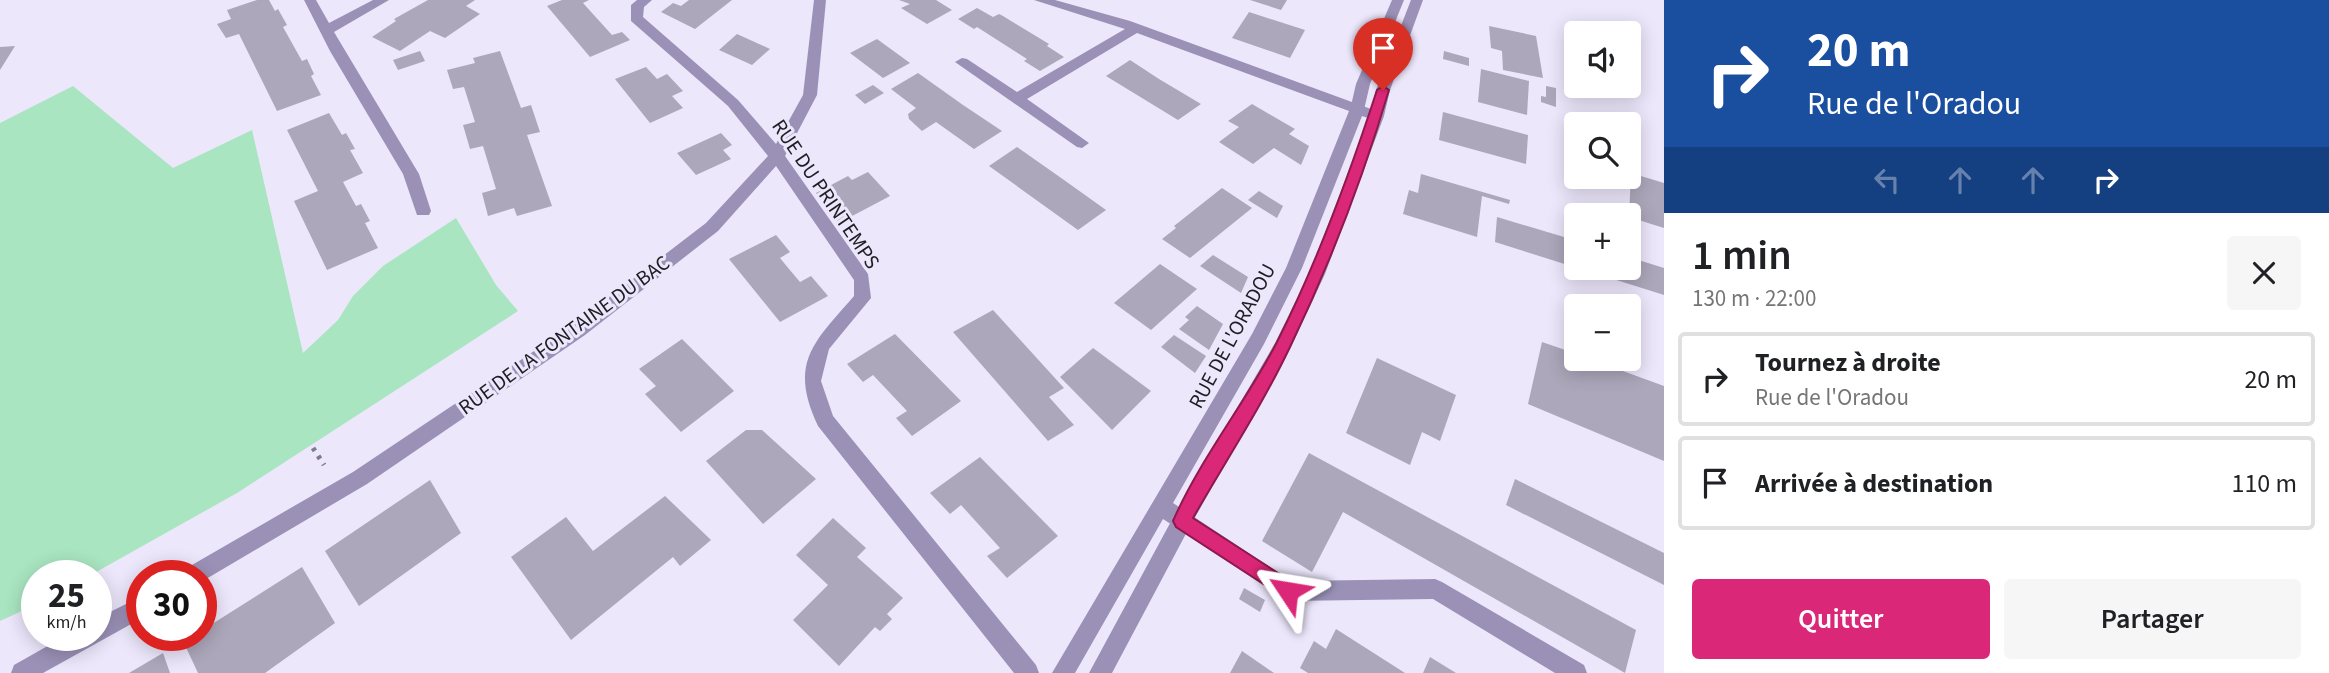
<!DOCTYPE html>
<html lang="fr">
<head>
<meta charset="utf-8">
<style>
  :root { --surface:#fff; --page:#f6f6f6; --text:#202124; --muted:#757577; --line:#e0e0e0; --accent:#db2777 }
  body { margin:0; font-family:"Source Sans 3",sans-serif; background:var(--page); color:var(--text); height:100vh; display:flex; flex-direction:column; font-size:26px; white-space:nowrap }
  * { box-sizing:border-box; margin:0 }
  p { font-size:23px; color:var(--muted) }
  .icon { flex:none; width:38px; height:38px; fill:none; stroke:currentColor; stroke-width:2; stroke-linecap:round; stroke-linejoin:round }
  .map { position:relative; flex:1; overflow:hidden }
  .panel { display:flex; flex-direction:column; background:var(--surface); width:665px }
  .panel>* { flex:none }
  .banner { background:#1a4fa0; color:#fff; overflow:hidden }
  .controls { position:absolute; left:1564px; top:21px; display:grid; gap:14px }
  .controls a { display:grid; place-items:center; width:77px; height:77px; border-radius:7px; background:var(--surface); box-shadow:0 4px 18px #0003; font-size:35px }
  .speed { position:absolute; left:21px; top:560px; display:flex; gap:14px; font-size:35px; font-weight:700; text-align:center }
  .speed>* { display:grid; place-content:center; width:91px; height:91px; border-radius:50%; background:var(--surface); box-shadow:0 4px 18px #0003; line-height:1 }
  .speed small { font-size:18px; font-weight:400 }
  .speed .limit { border:10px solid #d22; background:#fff; color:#111 }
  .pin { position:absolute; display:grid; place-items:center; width:60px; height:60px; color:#fff; margin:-72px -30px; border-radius:50% 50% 50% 0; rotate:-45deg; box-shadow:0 0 7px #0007 }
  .pin .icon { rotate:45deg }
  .me { position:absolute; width:77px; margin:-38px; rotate:303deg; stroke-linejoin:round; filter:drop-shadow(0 0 5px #0008) }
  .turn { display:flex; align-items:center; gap:24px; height:147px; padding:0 28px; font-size:32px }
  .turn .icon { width:91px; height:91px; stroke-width:2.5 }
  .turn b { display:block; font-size:49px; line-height:60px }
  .lanes { display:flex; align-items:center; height:66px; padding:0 28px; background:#0003; justify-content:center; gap:35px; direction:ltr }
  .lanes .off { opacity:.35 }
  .round { display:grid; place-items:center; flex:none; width:74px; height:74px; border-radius:7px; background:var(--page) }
  .overview { display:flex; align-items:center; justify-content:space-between; height:119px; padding:0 28px }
  h1 { font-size:42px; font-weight:600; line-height:52px }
  .button { display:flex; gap:14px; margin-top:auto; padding:14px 28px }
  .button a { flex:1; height:80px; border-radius:7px; background:var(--accent); color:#fff; font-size:28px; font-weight:600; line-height:80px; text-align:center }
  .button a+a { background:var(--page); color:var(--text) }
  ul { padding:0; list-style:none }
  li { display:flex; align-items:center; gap:21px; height:94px; margin:0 14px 10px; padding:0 14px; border:4px solid var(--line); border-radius:7px }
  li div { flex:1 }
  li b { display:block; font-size:26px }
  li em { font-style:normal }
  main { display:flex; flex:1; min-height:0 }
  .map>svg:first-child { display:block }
  .green { fill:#a9e5c1 }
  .building { fill:#aca7ba }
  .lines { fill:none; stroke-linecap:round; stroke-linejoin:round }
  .path { stroke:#7f7c89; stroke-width:5; stroke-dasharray:3.5 6; stroke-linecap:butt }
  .service { fill:#9b91b7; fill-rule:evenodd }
  .minor { fill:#9b91b7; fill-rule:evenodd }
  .route { fill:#db2777; stroke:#8e194d; stroke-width:2 }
  .labels { text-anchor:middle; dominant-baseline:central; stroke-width:6; stroke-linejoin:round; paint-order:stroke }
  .street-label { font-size:21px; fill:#1f1d24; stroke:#ece7fb }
</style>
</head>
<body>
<main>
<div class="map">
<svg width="1664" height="673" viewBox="0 0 1664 673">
  <rect width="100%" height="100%" fill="#ece7fb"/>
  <polygon class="green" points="73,86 173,168 252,130 303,353 338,320 353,296 383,266 456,218 496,285 518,311 237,493 89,576 37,576 37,604 0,621 0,123"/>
  <g class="building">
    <polygon points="257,0 269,0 275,11 278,9 287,25 283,27 302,61 307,59 314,74 311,76 321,95 277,111 239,34 226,38 217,24 231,19 227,10"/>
    <polygon points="428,0 475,0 466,6 480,14 445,38 430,31 400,51 372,37 396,21 394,19"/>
    <polygon points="562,0 589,0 583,3 612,35 622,32 630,40 590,57 547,6"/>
    <polygon points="689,0 732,0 695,29 661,12 673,3 681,6"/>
    <polygon points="899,0 936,0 952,10 927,24 901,8 910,4"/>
    <polygon points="1250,0 1287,0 1281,10"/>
    <polygon points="977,8 993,17 999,14 1003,16 1049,44 1047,46 1064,57 1040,71 1024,61 1027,59 977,27 974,29 958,19"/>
    <polygon points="1249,12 1305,30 1290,58 1232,38"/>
    <polygon points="1489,26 1536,36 1543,78 1503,70 1502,51 1491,48"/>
    <polygon points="737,34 770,49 752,65 719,50"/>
    <polygon points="877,39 910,63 883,78 850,53"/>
    <polygon points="15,46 0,70 0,47"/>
    <polygon points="420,51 425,61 398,70 393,60"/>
    <polygon points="500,51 521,108 531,105 540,132 527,135 552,206 517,216 514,208 488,216 482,193 496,189 483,146 470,149 463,125 475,122 464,87 453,89 447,70 475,63 473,58"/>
    <polygon points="1444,51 1469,58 1469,66 1443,59"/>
    <polygon points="1130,60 1159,79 1201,104 1178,120 1106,76"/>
    <polygon points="646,67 657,79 667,74 683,91 672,96 683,108 650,123 615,79"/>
    <polygon points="1481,69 1529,81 1527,115 1478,102"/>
    <polygon points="918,73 963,105 1002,131 974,149 936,122 922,131 909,119 908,114 916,108 891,89"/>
    <polygon points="873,85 884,93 865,104 855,95"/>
    <polygon points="1546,86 1556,88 1556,107 1541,102 1541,96 1546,97"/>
    <polygon points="1252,104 1295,129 1289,134 1309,146 1301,165 1274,148 1253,164 1219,142 1239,127 1228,121"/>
    <polygon points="1443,112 1528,135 1526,164 1439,140"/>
    <polygon points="329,113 342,135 346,133 355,149 350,150 363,173 343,182 356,206 361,204 370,221 365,223 378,248 327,270 294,201 318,191 287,130"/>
    <polygon points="721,133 732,145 723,150 731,159 696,175 677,153"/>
    <polygon points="1017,147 1064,180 1106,210 1078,230 989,166"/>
    <polygon points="868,172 890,196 839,223 816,193 848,176 852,180"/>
    <polygon points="1631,173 1664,183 1664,228 1629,217"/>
    <polygon points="1421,174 1510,200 1509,204 1482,196 1477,237 1403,214 1409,190 1418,193"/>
    <polygon points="1222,188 1252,208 1190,258 1162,239 1176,228 1174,226"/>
    <polygon points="1259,191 1283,206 1277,218 1248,200"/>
    <polygon points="1497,217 1574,240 1574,267 1495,242"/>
    <polygon points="776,235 790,252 780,258 789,269 800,282 811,276 828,296 780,322 729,259"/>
    <polygon points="1213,255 1248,277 1241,293 1200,266"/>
    <polygon points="1629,257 1664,268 1664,295 1591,272 1591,268 1629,268"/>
    <polygon points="1160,264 1197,289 1151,330 1114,303"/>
    <polygon points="1197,306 1223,324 1209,350 1179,329 1189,320 1185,317"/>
    <polygon points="993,310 1064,388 1049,397 1074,425 1048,441 953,332"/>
    <polygon points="895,334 961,401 912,436 896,418 907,411 873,375 863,382 847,364"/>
    <polygon points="1174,335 1206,356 1195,373 1161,347"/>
    <polygon points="682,339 734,391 681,432 645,394 656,386 639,369"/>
    <polygon points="1542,342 1577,354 1577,359 1590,359 1664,386 1664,461 1528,404"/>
    <polygon points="1093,348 1151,391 1112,430 1060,377"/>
    <polygon points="1377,358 1456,395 1440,441 1422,432 1410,465 1346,433"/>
    <polygon points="746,430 762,430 816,479 763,524 706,461"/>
    <polygon points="1309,453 1636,630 1625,673 1343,512 1312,572 1262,541"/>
    <polygon points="980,457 1058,536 1007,578 987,556 1000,548 961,505 950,514 930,493"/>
    <polygon points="1515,479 1664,553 1664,585 1506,505"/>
    <polygon points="430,480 461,533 359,606 325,551"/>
    <polygon points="665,496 711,540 680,566 673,557 571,640 511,557 566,517 593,551"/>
    <polygon points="833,518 866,548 857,557 903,598 887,614 892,619 880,631 875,627 839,666 793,620 828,585 796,555"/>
    <polygon points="302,567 335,623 265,673 198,673 183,641 194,635 201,635 201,631"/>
    <polygon points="1244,588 1265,600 1260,612 1239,599"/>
    <polygon points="1336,629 1405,673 1308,673 1300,668 1314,641 1326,649"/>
    <polygon points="1242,651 1274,673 1230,673"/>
    <polygon points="163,653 170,673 129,673"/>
    <polygon points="1430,657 1456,673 1423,673"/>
  </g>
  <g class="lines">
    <polyline class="path" points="313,448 324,465"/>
    <g class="service">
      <polygon points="1392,0 1404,0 1370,84 1364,110 1362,113 1352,113 1350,110 1356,84"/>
      <polygon points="1377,111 1384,116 1325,274 1291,347 1189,528 1112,673 1089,673 1175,514 1275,343 1309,274 1370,116"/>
    </g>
    <g class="minor">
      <polygon points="304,0 316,0 329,23 373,0 389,0 334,32 419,174 431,211 429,215 417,215 403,174 330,51"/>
      <path d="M637 0H652L644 7 643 17 738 100 776 144 803 95 814 0H826L817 95 785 156 868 274 871 298 829 349 821 381 833 416 1036 665 1039 673H1014L818 426C788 363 814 342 854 296V280L776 166 718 231 585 335 367 484 201 582V576H182L185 569 353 472 573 325 706 223 768 156 728 106 631 21V5Z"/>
      <polygon points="1034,0 1055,0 1130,21 1371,109 1376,90 1411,0 1423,0 1390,90 1384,116 1377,121 1362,116 1302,268 1264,344 1173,503 1291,581 1435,579 1442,582 1584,665 1587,673 1555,673 1433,599 1288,601 1163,519 1075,673 1052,673 1252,334 1286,268 1349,111 1137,33 1027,99 1089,143 1082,148 1077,147 955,62 962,58 967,59 1017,92 1125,29"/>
      <polygon points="142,596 142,618 43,673 11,673 14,665 67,635 96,635 96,619"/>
    </g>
  </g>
  <path class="route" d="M1383 86 1389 90C1363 178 1330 264 1290 347 1262 406 1225 462 1193 518L1295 584 1297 591 1295 598 1288 600 1176 527 1173 521C1200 459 1246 402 1277 342 1318 261 1349 176 1377 90Z"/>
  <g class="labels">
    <g class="street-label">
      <text transform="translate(826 194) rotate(56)">RUE DU PRINTEMPS</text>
      <text transform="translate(564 335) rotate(-36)">RUE DE LA FONTAINE DU BAC</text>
      <text transform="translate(1232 336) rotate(-62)">RUE DE L'ORADOU</text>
    </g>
  </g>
</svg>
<div class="controls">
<a><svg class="icon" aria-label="sound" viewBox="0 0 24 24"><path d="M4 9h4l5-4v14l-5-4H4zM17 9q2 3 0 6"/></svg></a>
<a><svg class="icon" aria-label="search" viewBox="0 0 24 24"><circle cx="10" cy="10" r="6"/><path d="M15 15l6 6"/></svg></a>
<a>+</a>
<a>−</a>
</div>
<div class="speed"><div>25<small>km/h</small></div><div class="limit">30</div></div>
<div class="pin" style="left:1383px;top:90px;background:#d93025"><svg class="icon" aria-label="arrive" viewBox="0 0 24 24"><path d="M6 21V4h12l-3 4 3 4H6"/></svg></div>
<svg class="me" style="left:1288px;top:591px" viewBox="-20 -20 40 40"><path d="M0-17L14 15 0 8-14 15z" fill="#db2777" stroke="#fff" stroke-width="4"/></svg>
</div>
<section class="panel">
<div class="banner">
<div class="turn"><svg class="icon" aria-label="right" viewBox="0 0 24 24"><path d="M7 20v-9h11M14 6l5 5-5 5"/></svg><div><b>20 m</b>Rue de l'Oradou</div></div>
<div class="lanes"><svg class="icon off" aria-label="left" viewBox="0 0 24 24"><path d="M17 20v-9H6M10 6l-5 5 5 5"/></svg><svg class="icon off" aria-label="ahead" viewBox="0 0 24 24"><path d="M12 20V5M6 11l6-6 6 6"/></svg><svg class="icon off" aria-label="ahead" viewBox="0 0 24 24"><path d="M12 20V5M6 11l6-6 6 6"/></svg><svg class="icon" aria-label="right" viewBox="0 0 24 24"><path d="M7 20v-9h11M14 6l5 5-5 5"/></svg></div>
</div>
<div class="overview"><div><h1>1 min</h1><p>130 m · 22:00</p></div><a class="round"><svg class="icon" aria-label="close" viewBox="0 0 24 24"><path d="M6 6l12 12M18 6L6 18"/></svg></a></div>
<ul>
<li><svg class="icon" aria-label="right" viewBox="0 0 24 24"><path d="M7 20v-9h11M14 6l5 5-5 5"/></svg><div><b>Tournez à droite</b><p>Rue de l'Oradou</p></div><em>20 m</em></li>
<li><svg class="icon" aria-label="arrive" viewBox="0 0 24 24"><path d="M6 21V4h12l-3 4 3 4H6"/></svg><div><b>Arrivée à destination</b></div><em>110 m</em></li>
</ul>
<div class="button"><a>Quitter</a><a>Partager</a></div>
</section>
</main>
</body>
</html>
